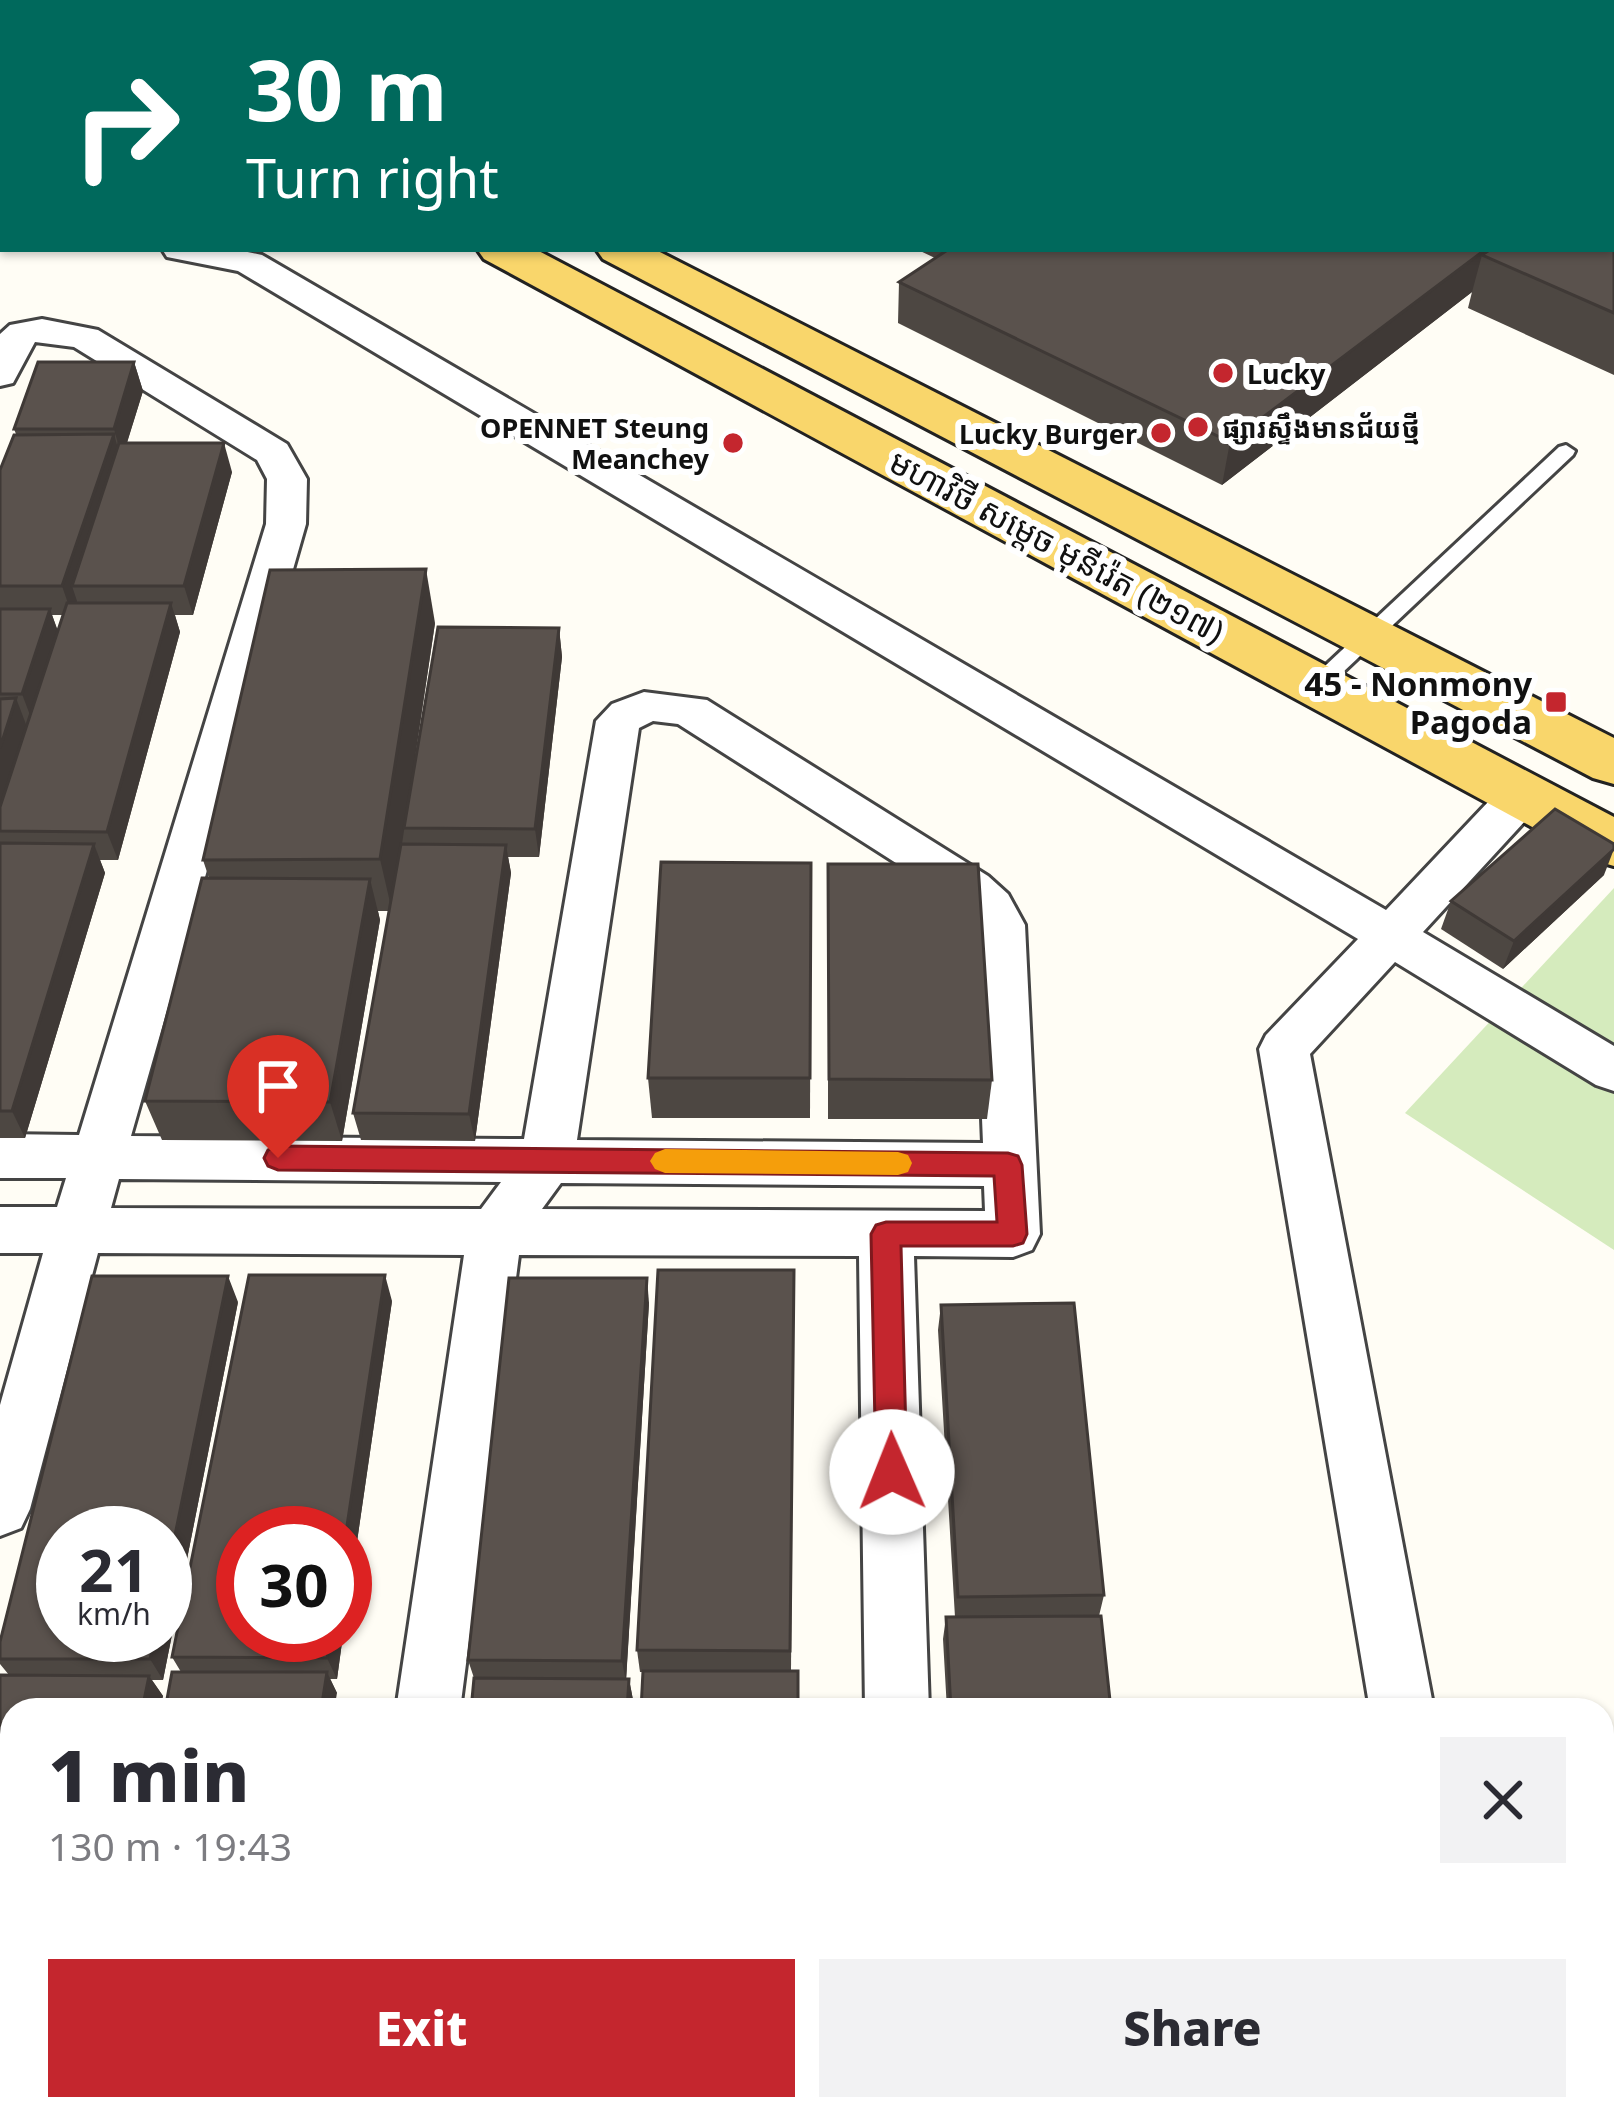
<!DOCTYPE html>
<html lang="en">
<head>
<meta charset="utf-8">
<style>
  :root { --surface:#fff; --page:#f2f2f3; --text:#2b2b33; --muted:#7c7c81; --accent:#c4262e }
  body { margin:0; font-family:Georgia,"Noto Sans Khmer",serif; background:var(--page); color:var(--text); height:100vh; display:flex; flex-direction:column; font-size:45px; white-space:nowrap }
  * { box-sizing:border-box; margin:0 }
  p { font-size:39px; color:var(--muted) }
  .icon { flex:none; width:66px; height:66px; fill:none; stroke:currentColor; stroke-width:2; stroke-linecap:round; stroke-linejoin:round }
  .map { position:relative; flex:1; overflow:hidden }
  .side { position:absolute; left:0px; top:1698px; width:1614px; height:423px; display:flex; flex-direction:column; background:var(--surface); border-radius:36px 36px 0 0; box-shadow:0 3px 9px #0004 }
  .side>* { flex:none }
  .hud { position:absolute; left:0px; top:0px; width:1614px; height:252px; box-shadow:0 3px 9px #0004; background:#00695c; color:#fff; overflow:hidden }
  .speed { position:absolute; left:36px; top:1506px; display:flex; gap:24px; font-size:60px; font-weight:700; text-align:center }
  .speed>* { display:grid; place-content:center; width:156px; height:156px; border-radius:50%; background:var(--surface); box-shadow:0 3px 9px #0004; line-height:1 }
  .speed small { font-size:30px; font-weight:400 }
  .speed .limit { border:18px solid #d22; background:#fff; color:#111 }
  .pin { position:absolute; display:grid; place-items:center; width:102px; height:102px; color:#fff; margin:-123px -51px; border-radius:50% 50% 50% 0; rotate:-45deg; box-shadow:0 0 12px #0007 }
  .pin .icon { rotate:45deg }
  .me { position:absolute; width:132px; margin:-66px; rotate:359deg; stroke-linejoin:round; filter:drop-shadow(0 0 9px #0008) }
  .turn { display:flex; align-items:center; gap:42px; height:252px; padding:0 48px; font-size:54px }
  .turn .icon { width:156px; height:156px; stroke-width:2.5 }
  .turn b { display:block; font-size:84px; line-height:102px }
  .round { display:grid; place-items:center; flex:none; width:126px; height:126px; border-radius:0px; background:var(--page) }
  .summary { display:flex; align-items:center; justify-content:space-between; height:204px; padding:0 48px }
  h1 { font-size:72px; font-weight:800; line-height:90px }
  .cta { display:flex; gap:24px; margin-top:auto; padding:24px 48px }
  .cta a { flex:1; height:138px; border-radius:0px; background:var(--accent); color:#fff; font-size:48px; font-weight:800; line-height:138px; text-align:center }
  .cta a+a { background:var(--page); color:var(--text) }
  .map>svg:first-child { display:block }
  .green { fill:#d5ebbd }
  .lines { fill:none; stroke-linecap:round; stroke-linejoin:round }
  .service-casing { stroke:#444; stroke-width:6 }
  .minor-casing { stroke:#444; stroke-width:6 }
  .primary-casing { stroke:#222; stroke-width:6 }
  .service { fill:#fff; fill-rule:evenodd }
  .minor { fill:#fff; fill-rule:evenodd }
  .primary { fill:#f9d66b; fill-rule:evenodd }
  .wall { fill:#4d4742; fill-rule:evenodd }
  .shaded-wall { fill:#3f3936 }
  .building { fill:#5a524d; stroke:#3f3936; stroke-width:3 }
  .route { fill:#c4262e; stroke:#7f191e; stroke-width:3 }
  .slow { fill:#f59e0b }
  .poi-dot { fill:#c4262e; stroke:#fff; stroke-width:4.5 }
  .labels { text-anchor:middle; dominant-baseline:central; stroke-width:12; stroke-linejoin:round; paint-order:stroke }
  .far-poi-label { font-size:27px; font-weight:bold; fill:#111; stroke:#fff; text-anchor:start }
  .street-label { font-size:33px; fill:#111; stroke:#fff }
  .poi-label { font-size:33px; font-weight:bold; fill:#111; stroke:#fff; text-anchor:end }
</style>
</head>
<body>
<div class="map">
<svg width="1614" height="2119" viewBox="0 0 1614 2119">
  <rect width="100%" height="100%" fill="#fffdf5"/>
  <polygon class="green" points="1614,888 1614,1250 1405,1113"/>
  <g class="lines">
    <g class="service-casing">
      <polygon id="service" points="1566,445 1575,451 1573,455 1324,690 1310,690 1307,685 1310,680 1559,447"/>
    </g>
    <g class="minor-casing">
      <g id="minor">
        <polygon points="1547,0 1577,0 1578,3 1548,3"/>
        <rect x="1611" y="6" width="3" height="18"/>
        <rect x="1611" y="92" width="3" height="20"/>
        <polygon points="1611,155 1614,156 1614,183 1611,182"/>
        <rect x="0" y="203" width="3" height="20"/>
        <polygon points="162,249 233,249 262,255 1386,910 1506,783 1522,779 1538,783 1545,795 1538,807 1423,932 1614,1046 1614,1091 1596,1085 1395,962 1310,1054 1434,1710 1370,1710 1259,1049 1266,1035 1358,939 238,271 167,257"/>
        <path d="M42 319 98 330 287 444 307 479 306 524 131 1136 524 1139 596 721 612 704 644 692 707 700 988 876 1008 894 1025 925 1040 1234 1032 1250 1013 1257 914 1256 929 1710H865L859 1256 519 1255 460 1710H396L464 1255 98 1253 30 1509 21 1528 0 1536V1405L43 1253H0V1207H57L66 1178H0V1134L79 1135 266 524 267 479 257 460 74 347 35 342 13 383 0 386V334L10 325ZM653 721 678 724 954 900 974 919 983 1143 577 1140 639 728ZM119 1179 501 1182 481 1209 111 1208ZM561 1183 984 1186 985 1211 542 1209Z"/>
        <polygon points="336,2109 406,2109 406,2119 334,2119"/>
        <polygon points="872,2109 942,2109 943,2119 871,2119"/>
      </g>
    </g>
    <g class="primary-casing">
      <g id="primary">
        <polygon points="2,0 46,0 48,3 4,3"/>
        <polygon points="110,0 154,0 156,3 112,3"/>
        <rect x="0" y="65" width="3" height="26"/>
        <polygon points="477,249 535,249 1614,817 1614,866 1593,860 484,259"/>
        <polygon points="596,249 654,249 1614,738 1614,784 1593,778 603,259"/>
      </g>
    </g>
    <use href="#service" class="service"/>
    <use href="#minor" class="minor"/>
    <use href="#primary" class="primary"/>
  </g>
  <g class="wall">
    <polygon points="0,89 3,90 3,204 0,203"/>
    <polygon points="1614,221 1614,375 1468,308 1472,292 1222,485 898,323 899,282 935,258 916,249 1611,249"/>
    <path d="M134 362 143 391 127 443 232 472 193 615H175L180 632 118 860H100L105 873 25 1138H0V470L16 434 14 429ZM52 615H63L58 631Z"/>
    <polygon points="435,623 408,805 559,628 562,657 539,857 508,857 511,873 475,1141 361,1140 353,1113 389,911 378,911 380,920 342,1141 162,1140 145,1101 209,878 203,860"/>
    <polygon points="811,863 810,1118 652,1118 648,1078"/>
    <polygon points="828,864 992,1080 987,1119 828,1119"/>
    <polygon points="1604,875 1503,969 1441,929 1451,901"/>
    <polygon points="794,1270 791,1671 640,1672 637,1650"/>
    <polygon points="392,1301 345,1624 345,1533 243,1635 343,1635 337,1679 330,1679 337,1693 181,1672 172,1657"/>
    <polygon points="238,1302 163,1680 152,1680 163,1696 12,2109 81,2109 79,2119 0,2119 9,1675 0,1664 0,1642"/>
    <polygon points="649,1303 626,1679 629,1679 633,1700 632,1710 471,1710 474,1678 468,1660"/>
    <polygon points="941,1305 1104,1595 1099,1616 1111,1710 947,1710 943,1639 946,1617 955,1617 938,1330"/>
    <polygon points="1377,2109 1480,2109 1482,2119 1378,2119"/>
  </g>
  <g class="shaded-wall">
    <polygon points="0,0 17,0 17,3 3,3 3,36 0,37"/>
    <polygon points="1486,249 1528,249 1482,255 1472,292 1222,485 1230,442"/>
    <polygon points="134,362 143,391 122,458 114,429"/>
    <polygon points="114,434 122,463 72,586 77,601 72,615 62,586"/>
    <polygon points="224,443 232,472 193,615 184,586"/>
    <polygon points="426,569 435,623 392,911 380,859"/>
    <polygon points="171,603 180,632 118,860 107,832"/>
    <polygon points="50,609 60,638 33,723 22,694"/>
    <polygon points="559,628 562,657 539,857 535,829"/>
    <polygon points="16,698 27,727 0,815 0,748"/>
    <polygon points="94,844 105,873 25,1138 12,1111"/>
    <polygon points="506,845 511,873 475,1141 469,1114"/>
    <polygon points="1614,849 1604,875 1503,969 1514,941"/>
    <polygon points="370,879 380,920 342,1141 330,1102"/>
    <polygon points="385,1275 392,1301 345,1624 345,1539"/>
    <polygon points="228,1276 238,1302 163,1680 150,1659 155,1635 165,1635 165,1584"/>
    <polygon points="647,1278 649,1303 626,1682 622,1661"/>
    <polygon points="331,1635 343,1635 337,1679 327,1658"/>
    <polygon points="327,1672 337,1693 334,1710 321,1710"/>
    <polygon points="149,1676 163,1696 160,1710 142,1710"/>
    <polygon points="629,1679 633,1700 632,1710 627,1710"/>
    <polygon points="61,2109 81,2109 79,2119 59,2119"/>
    <polygon points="261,2109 276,2109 274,2119 260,2119"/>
    <polygon points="604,2109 610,2109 609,2119 604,2119"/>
  </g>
  <g class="building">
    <polygon points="1078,0 1479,0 1479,3 1064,3"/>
    <polygon points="0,89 3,90 3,155 0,154"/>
    <polygon points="1611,220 1614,221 1614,313 1482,255 1491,249 1611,249"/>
    <polygon points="949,249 1486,249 1230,442 899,282"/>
    <polygon points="38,362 134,362 114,429 14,429"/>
    <polygon points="114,434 62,586 0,586 0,470 14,435"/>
    <polygon points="119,443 224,443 184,586 72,586"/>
    <polygon points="426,569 380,859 203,860 270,570"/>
    <polygon points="67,603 171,603 107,832 0,831 0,807"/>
    <polygon points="0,609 50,609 22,694 0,694"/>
    <polygon points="438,627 559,628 535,829 404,828"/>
    <polygon points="16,698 0,748 0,699"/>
    <polygon points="1555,809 1614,844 1614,849 1514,941 1451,901"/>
    <polygon points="0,843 94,844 12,1111 0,1111"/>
    <polygon points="401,844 506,845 469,1114 353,1113"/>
    <polygon points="661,862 811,863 810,1078 648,1078"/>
    <polygon points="828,864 978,864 992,1080 829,1079"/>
    <polygon points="202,878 370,879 330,1102 145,1101"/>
    <polygon points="658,1270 794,1270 790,1651 637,1650"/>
    <polygon points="249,1275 385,1275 345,1539 345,1533 243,1533 243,1635 331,1635 327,1658 172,1657"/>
    <polygon points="92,1276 228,1276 165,1584 165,1533 63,1533 63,1635 155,1635 150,1659 0,1659 0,1642"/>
    <polygon points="509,1278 647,1278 622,1661 468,1660"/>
    <polygon points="1074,1303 1104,1595 958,1597 941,1305"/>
    <polygon points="1101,1616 1111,1710 951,1710 946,1617"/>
    <polygon points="643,1671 798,1671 798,1710 641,1710"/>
    <polygon points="172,1672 327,1672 321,1710 165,1710"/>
    <polygon points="0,1675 149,1676 142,1710 12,1710 12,2109 61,2109 59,2119 0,2119"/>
    <polygon points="474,1678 629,1679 627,1710 471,1710"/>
    <polygon points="86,2109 261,2109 260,2119 84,2119"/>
    <polygon points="429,2109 604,2109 604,2119 428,2119"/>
    <polygon points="620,2109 795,2109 795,2119 619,2119"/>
    <polygon points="960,2109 1144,2109 1145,2119 960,2119"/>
    <polygon points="1393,2109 1480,2109 1482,2119 1394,2119"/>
  </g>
  <polygon class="route" points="278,1146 1008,1153 1018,1156 1022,1165 1027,1234 1023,1243 1013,1246 901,1246 907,1472 903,1482 892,1486 880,1482 876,1472 871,1234 876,1225 886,1222 997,1222 994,1176 278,1170 268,1166 264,1158 268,1150"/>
  <polygon class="slow" points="665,1149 898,1152 908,1155 912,1163 908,1172 898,1175 665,1173 655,1169 650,1161 655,1153"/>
  <g class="poi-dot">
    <circle cx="1223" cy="373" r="12"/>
    <circle cx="1198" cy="427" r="12"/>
    <circle cx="1161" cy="433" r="12"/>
    <circle cx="733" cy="443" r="12"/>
    <rect x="1544" y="690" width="24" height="24" rx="6"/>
  </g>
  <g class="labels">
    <g class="far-poi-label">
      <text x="1247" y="373">Lucky</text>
      <text x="709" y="427" text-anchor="end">OPENNET Steung<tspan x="709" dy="31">Meanchey</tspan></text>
      <text x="1222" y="427">ផ្សារស្ទឹងមានជ័យថ្មី</text>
      <text x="1137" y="433" text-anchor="end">Lucky Burger</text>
    </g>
    <g class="street-label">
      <text transform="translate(1057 546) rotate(28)">មហាវិថី សម្តេច មុនីរ៉េត (២១៧)</text>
    </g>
    <g class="poi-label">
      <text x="1532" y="683">45 - Nonmony<tspan x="1532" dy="38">Pagoda</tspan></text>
    </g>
  </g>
</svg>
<div class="speed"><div>21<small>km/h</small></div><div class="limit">30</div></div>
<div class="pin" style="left:278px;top:1158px;background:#d93025"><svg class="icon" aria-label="arrive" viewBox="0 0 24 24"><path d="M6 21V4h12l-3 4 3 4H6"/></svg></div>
<svg class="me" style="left:892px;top:1472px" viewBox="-20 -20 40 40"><circle r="19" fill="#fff"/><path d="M0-13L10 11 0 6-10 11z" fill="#c4262e"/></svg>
<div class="hud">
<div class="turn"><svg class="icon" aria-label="right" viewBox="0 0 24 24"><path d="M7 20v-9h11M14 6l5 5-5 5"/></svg><div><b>30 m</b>Turn right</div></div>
</div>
<section class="side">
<div class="summary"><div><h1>1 min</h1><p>130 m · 19:43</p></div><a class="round"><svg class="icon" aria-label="close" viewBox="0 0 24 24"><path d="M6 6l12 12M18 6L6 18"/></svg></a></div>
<div class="cta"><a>Exit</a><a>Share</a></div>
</section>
</div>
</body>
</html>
